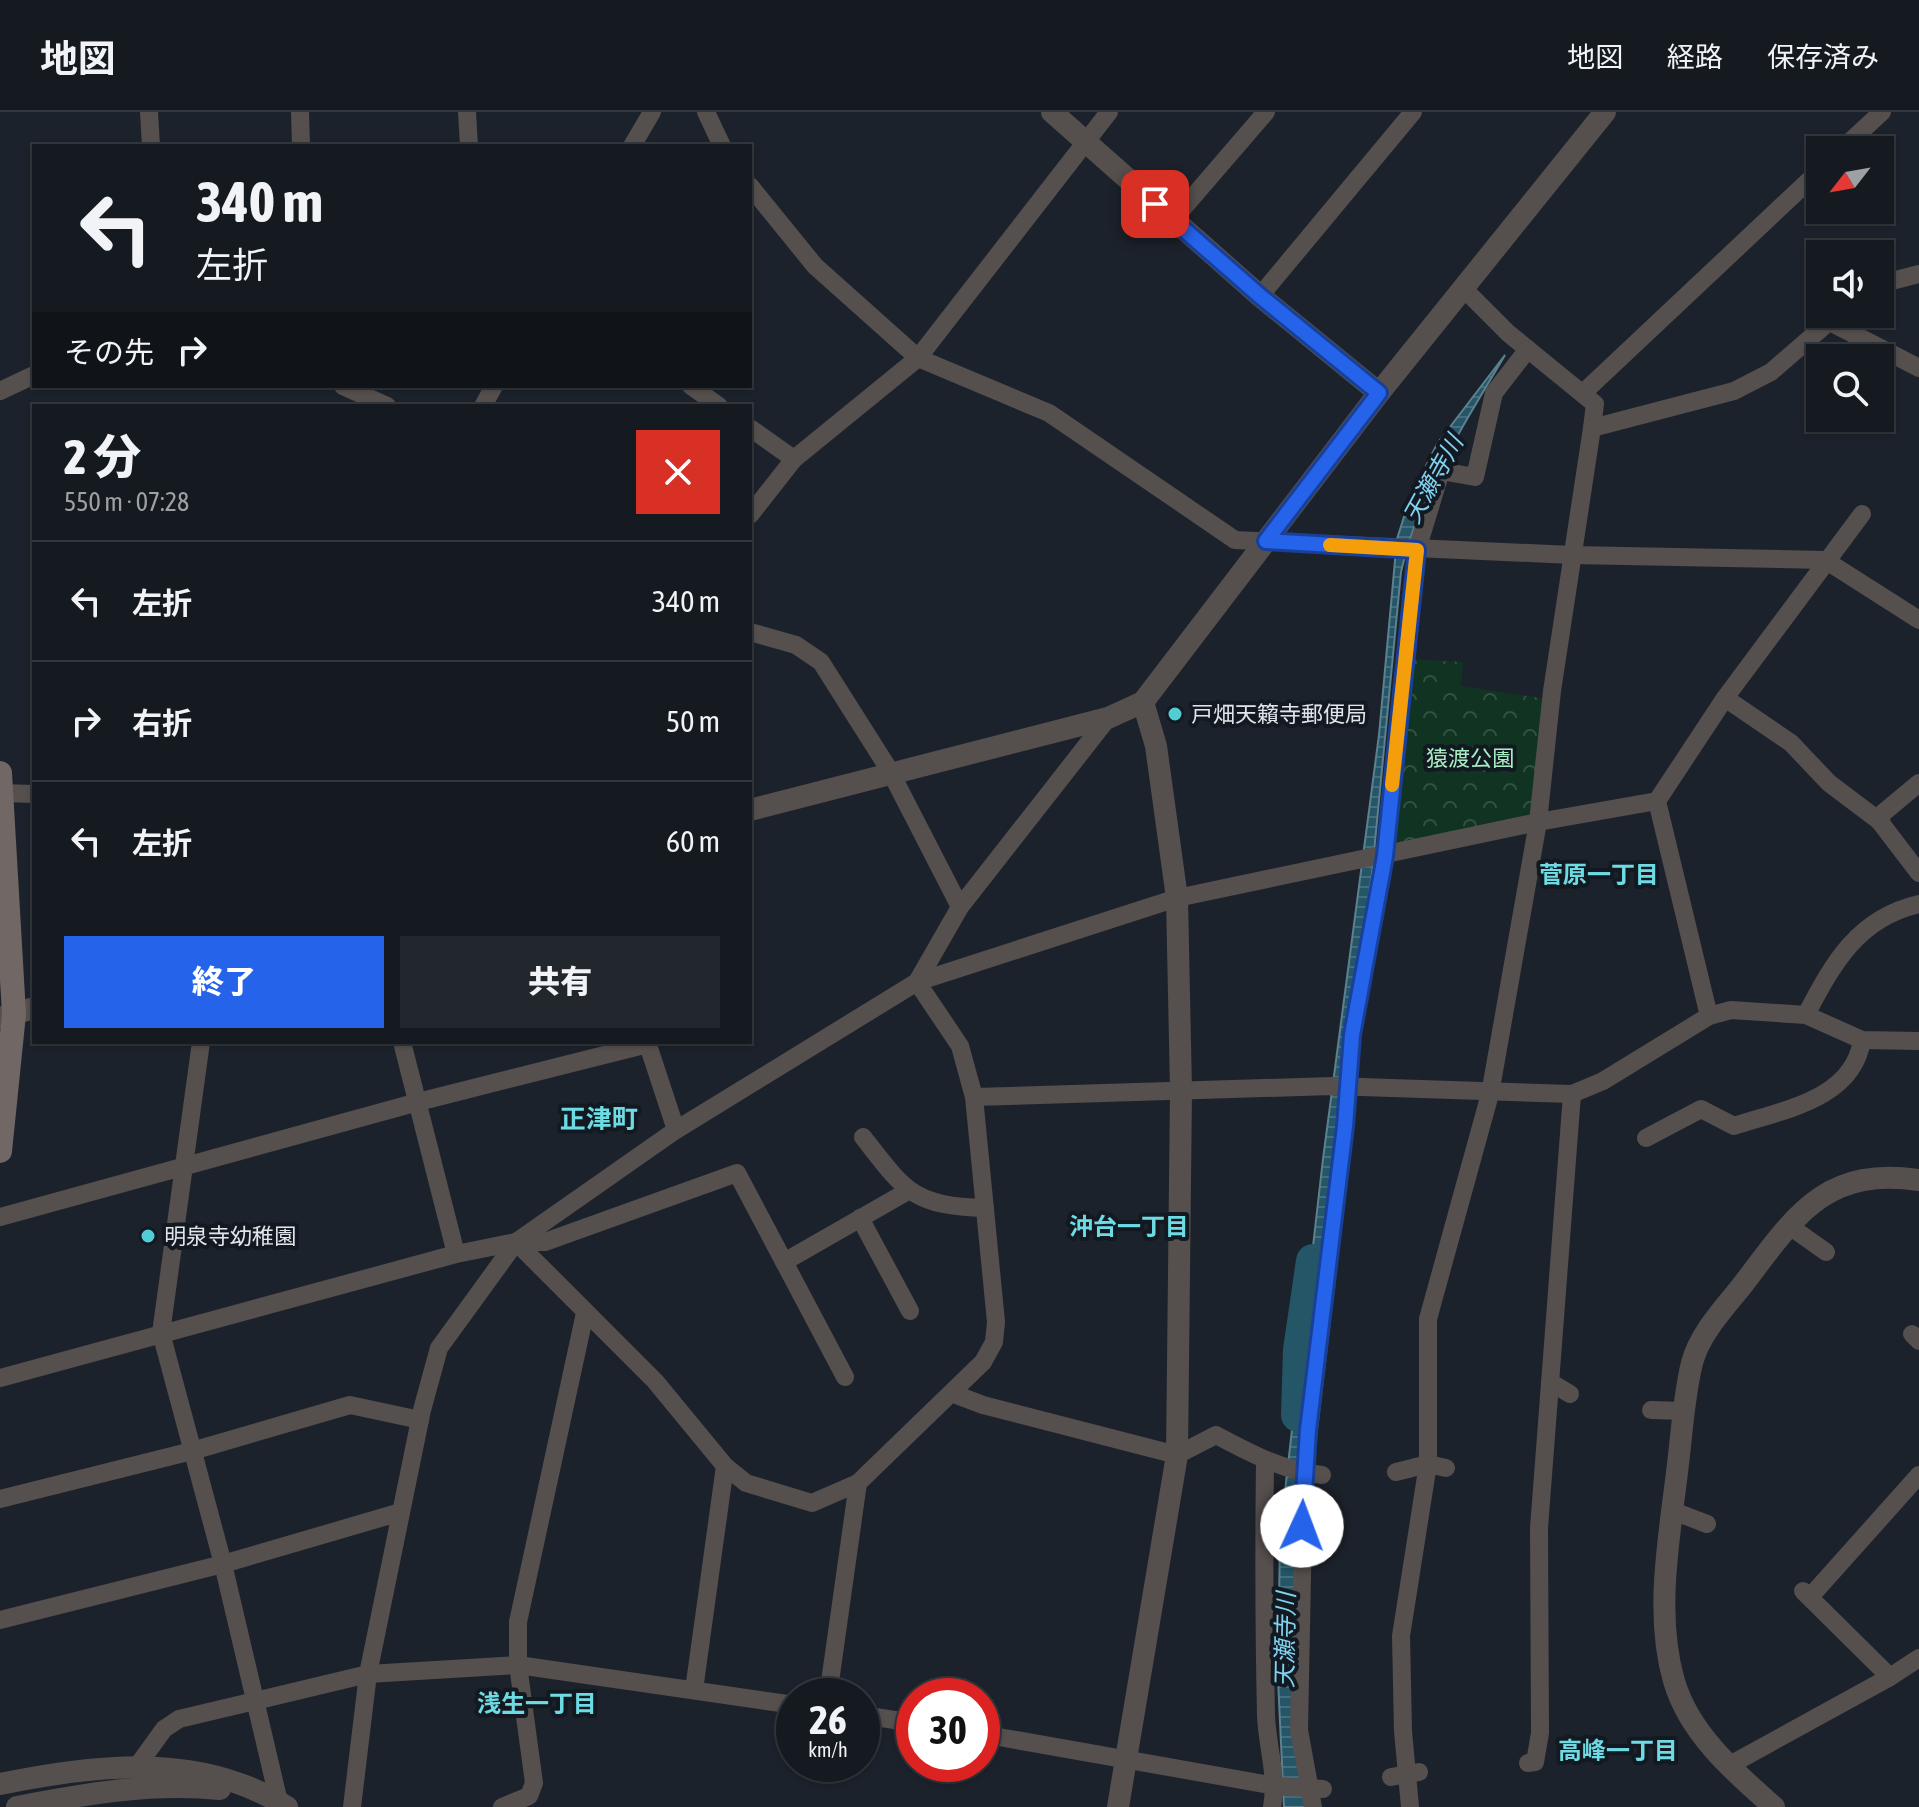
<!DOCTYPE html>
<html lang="ja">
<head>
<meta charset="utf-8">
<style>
  :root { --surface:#151a20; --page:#22272d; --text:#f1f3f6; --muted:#9da1a5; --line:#34383e; --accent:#2563eb }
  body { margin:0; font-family:"Asap Condensed","Noto Sans JP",sans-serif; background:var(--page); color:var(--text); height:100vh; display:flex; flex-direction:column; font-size:30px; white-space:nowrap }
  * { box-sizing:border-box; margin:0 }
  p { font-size:26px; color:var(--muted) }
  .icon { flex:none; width:44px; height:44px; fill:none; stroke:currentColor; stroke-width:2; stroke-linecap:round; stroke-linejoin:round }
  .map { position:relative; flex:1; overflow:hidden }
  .side { position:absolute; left:32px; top:292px; width:720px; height:640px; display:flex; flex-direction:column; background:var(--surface); border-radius:0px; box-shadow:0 2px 6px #0004,0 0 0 2px var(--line) }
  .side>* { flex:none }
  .banner { position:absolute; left:32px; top:32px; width:720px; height:244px; border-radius:0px; box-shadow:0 2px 6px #0004,0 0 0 2px var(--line); background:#151a20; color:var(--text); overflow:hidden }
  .needle { width:52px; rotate:239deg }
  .buttons { position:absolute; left:1806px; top:24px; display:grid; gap:16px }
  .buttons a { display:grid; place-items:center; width:88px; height:88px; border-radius:0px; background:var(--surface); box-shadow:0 2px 6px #0004,0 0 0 2px var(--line); font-size:40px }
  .speed { position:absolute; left:776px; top:1566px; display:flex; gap:16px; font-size:40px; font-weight:700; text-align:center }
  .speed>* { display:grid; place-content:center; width:104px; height:104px; border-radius:50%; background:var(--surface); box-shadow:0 2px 6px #0004,0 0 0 2px var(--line); line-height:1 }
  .speed small { font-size:20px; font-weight:400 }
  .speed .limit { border:12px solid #d22; background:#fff; color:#111 }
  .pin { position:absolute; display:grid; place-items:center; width:68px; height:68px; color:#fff; margin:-34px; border-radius:16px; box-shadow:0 4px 12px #0006 }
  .me { position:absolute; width:88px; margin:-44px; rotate:2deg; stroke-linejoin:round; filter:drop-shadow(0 0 6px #0008) }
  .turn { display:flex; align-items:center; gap:28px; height:168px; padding:0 32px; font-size:36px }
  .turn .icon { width:104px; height:104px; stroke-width:2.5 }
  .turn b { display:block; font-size:56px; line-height:68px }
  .then { display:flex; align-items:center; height:76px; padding:0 32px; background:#0003; gap:16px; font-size:30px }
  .round { display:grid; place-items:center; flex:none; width:84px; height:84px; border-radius:0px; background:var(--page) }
  .headline { display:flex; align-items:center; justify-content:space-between; height:136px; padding:0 32px }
  h1 { font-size:48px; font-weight:800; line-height:60px }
  .primary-button { display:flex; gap:16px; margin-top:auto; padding:16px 32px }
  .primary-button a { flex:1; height:92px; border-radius:0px; background:var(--accent); color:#fff; font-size:32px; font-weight:800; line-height:92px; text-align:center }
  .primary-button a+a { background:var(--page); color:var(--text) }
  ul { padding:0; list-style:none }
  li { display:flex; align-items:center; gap:24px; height:120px; padding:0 32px; border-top:2px solid var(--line) }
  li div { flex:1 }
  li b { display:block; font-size:30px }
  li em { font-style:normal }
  header { display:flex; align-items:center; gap:48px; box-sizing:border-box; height:112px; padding:0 40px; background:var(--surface); border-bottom:2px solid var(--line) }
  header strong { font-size:38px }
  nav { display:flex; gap:44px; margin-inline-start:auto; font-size:28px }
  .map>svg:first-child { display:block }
  .park { fill:url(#park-crowns) }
  .water { fill:url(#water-rules); stroke:#5c818f; stroke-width:2 }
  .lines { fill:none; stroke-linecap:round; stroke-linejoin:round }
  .river { stroke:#245668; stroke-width:34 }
  .minor { stroke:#554f4d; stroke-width:18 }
  .tertiary { stroke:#554f4d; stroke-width:22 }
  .secondary { stroke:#716865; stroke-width:24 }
  .route-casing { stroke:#184099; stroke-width:20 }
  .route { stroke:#2563eb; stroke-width:14 }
  .slow { stroke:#f59e0b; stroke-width:14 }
  .poi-dot { fill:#52ccd5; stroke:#131921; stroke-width:3 }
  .labels { text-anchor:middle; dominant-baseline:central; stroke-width:8; stroke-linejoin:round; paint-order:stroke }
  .poi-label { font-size:22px; fill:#e0e5eb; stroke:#131921; text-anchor:start }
  .park-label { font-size:22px; fill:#a8edc3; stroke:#131921 }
  .water-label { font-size:24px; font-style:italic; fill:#80d2f1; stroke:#131921 }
  .neighbourhood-label { font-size:24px; font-weight:bold; fill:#6edae3; stroke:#131921 }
  .quarter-label { font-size:26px; font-weight:bold; fill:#6edae3; stroke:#131921 }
</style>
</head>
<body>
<header>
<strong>地図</strong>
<nav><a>地図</a><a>経路</a><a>保存済み</a></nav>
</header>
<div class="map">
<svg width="1919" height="1695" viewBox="0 0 1919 1695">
  <defs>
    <pattern id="park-crowns" width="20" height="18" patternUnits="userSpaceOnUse" patternTransform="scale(2)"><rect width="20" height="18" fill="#103421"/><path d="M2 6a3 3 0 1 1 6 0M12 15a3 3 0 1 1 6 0" fill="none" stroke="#325141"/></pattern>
    <pattern id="water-rules" width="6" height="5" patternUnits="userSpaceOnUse" patternTransform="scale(2)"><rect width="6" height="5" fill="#245668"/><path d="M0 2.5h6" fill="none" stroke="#446e7e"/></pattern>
  </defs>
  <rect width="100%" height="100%" fill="#1c222b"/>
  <polygon class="park" points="1406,547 1463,550 1461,574 1548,587 1534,706 1390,739"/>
  <path class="water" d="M1505 243C1464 313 1419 379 1401 460L1372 761 1339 997 1297 1399 1305 1695H1284L1278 1567 1280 1423 1323 1047 1379 623 1397 427 1410 386 1437 332Z"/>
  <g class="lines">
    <polyline class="river" points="1298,1303 1300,1238 1313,1149"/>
    <g class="minor">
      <polyline points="149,0 151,34"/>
      <polyline points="300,0 301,34"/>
      <polyline points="467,0 469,34"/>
      <polyline points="706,0 722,34"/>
      <polyline points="632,34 652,0"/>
      <polyline points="1841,38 1882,0"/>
      <polyline points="750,74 815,154 918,246 1049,301 1235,428 1572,443 1825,448 1919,508"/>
      <polyline points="1173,108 1266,0"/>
      <polyline points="1880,172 1919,162"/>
      <polyline points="1463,176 1508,221 1595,292 1592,316"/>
      <polyline points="1260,184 1413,0"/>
      <polyline points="1830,210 1919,256"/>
      <polyline points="343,274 387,294"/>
      <polyline points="691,274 719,294"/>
      <polyline points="0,279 34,263"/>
      <polyline points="1584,280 1820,58"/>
      <polyline points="483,294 494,274"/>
      <polyline points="750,316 794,347"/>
      <polyline points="750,403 794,347 918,246 1109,0"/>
      <polyline points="750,520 796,533 821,550 890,659 960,795"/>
      <polyline points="1725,586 1791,631 1829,671 1882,711"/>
      <polyline points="1919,671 1877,706 1919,761"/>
      <polyline points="1,681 34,682"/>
      <polyline points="1657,689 1709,904"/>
      <polyline points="917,870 960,795 1108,606"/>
      <path d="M1806 903C1833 851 1858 806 1919 792"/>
      <polyline points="201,930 161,1221 223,1452 279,1690"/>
      <polyline points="402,930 456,1142"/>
      <polyline points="647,930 676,1018"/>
      <polyline points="974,985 1332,974 1572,982 1603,969 1709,904 1731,898 1806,903 1862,928 1919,929"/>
      <path d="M863 1025C905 1079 913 1094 985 1096"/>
      <path d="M1646 1026 1701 997 1734 1014C1782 998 1853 988 1862 928"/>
      <polyline points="0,1105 418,990 648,932"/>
      <polyline points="860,1106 910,1199"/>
      <polyline points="1788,1113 1826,1140"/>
      <polyline points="516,1130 655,1269 725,1354 746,1371 812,1391 858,1371 983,1250 994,1230 996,1210 974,985 960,934 917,870"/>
      <polyline points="784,1150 908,1079"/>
      <polyline points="1912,1222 1919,1229"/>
      <polyline points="0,1266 456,1142 516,1130 545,1130 737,1061 845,1265"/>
      <polyline points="1550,1270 1570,1282"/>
      <path d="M954 1282 983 1293 1177 1343 1216 1323C1250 1341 1283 1359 1322 1363"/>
      <polyline points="1651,1298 1684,1299"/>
      <path d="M1265 1348C1264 1433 1264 1518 1266 1603 1267 1635 1278 1663 1272 1695"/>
      <polyline points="1396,1360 1428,1352 1446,1356"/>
      <polyline points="0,1387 192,1339 350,1293 420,1308"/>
      <polyline points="1673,1399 1707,1412"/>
      <polyline points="1803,1479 1890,1565 1919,1546"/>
      <polyline points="1810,1485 1919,1363"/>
      <polyline points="0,1508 223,1452 401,1400"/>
      <polyline points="694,1578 725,1354"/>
      <polyline points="828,1584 858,1371"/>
      <polyline points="862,1603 914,1611"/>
      <polyline points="982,1622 1276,1674 1323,1677"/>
      <polyline points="1528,1651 1535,1650 1540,1621 1539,1416 1572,982"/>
      <polyline points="138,1653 164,1617 179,1607 368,1562 518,1553 794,1593"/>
      <polyline points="1730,1653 1890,1565"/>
      <polyline points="1391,1665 1419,1660"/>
      <polyline points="352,1695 368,1562 422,1298 439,1236 516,1130 676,1018 917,870 1177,786 1538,710 1552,579 1592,316 1734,279 1771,260 1838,202"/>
      <polyline points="502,1695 529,1684 534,1671 518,1553 518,1510 585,1201"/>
      <polyline points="1313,1695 1299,1618 1304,1361 1345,1014 1352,923 1385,744 1417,438 1441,359 1475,365 1494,281 1528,237"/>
      <polyline points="1410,1695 1403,1619 1401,1524 1428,1352 1428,1207 1490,982 1538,710 1657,689 1725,586 1862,402"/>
    </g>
    <g class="tertiary">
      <polyline points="1052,0 1260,184 1379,281"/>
      <polyline points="750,698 1108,606 1143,590 1379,281 1605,0"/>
      <polyline points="0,906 34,896"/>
      <path d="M0 1672C97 1653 199 1639 287 1695"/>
      <path d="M17 1695C85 1682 151 1670 220 1677"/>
      <polyline points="1118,1695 1177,1343 1181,978 1177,786 1156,634 1143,590"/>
      <path d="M1774 1695C1734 1660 1689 1621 1674 1569 1654 1500 1670 1422 1678 1352 1682 1319 1684 1283 1692 1251 1699 1223 1723 1197 1741 1175 1794 1106 1823 1054 1919 1068"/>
    </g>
    <polyline class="secondary" points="0,661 14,902 0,1039"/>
  </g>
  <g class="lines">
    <g class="route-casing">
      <polyline id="route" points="1155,92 1260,184 1379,281 1266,429 1417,438 1385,744 1352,923 1345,1014 1308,1318 1302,1414"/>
    </g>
    <use href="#route" class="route"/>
    <polyline class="slow" points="1330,433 1417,438 1392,673"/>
  </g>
  <g class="poi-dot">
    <circle cx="1175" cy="602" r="8"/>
    <circle cx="148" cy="1124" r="8"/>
  </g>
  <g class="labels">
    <g class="poi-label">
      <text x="1191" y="602">戸畑天籟寺郵便局</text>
      <text x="164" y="1124">明泉寺幼稚園</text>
    </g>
    <g class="park-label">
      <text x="1470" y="646">猿渡公園</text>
    </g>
    <g class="water-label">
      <text transform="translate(1433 367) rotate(-61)">天瀬寺川</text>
      <text transform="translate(1285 1528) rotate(-89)">天瀬寺川</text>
    </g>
    <g class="neighbourhood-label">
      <text x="1599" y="762">菅原一丁目</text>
      <text x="1129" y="1114">沖台一丁目</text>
      <text x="537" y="1591">浅生一丁目</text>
      <text x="1618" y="1638">高峰一丁目</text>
    </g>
    <g class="quarter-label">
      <text x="599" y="1007">正津町</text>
    </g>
  </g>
</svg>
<div class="buttons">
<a><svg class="needle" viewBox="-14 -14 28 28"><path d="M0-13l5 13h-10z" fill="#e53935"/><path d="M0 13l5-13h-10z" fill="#9da1a5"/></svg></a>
<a><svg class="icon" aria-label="sound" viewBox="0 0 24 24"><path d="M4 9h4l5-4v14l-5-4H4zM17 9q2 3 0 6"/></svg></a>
<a><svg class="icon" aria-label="search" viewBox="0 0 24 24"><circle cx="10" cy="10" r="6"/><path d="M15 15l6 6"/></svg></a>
</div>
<div class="speed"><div>26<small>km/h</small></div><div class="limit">30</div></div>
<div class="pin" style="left:1155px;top:92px;background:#d93025"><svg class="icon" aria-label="arrive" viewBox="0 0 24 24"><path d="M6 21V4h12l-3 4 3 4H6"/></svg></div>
<svg class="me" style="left:1302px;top:1414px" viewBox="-20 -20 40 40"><circle r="19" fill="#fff"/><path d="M0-13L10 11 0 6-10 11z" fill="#2563eb"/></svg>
<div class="banner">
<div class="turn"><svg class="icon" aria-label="left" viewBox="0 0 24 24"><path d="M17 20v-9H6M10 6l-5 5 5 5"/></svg><div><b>340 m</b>左折</div></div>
<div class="then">その先<svg class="icon" aria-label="right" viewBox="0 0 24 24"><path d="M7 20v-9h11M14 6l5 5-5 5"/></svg></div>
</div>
<section class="side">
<div class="headline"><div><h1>2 分</h1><p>550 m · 07:28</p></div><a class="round" style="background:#d93025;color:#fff"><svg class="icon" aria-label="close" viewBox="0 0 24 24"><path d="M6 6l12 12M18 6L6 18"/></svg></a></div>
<ul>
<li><svg class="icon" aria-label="left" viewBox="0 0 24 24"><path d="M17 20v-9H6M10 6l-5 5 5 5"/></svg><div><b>左折</b></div><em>340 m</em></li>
<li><svg class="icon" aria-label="right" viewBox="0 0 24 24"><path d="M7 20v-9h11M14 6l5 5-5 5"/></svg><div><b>右折</b></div><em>50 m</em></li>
<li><svg class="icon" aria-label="left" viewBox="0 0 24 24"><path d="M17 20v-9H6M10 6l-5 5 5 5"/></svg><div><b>左折</b></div><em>60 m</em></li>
</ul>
<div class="primary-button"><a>終了</a><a>共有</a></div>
</section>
</div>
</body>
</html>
